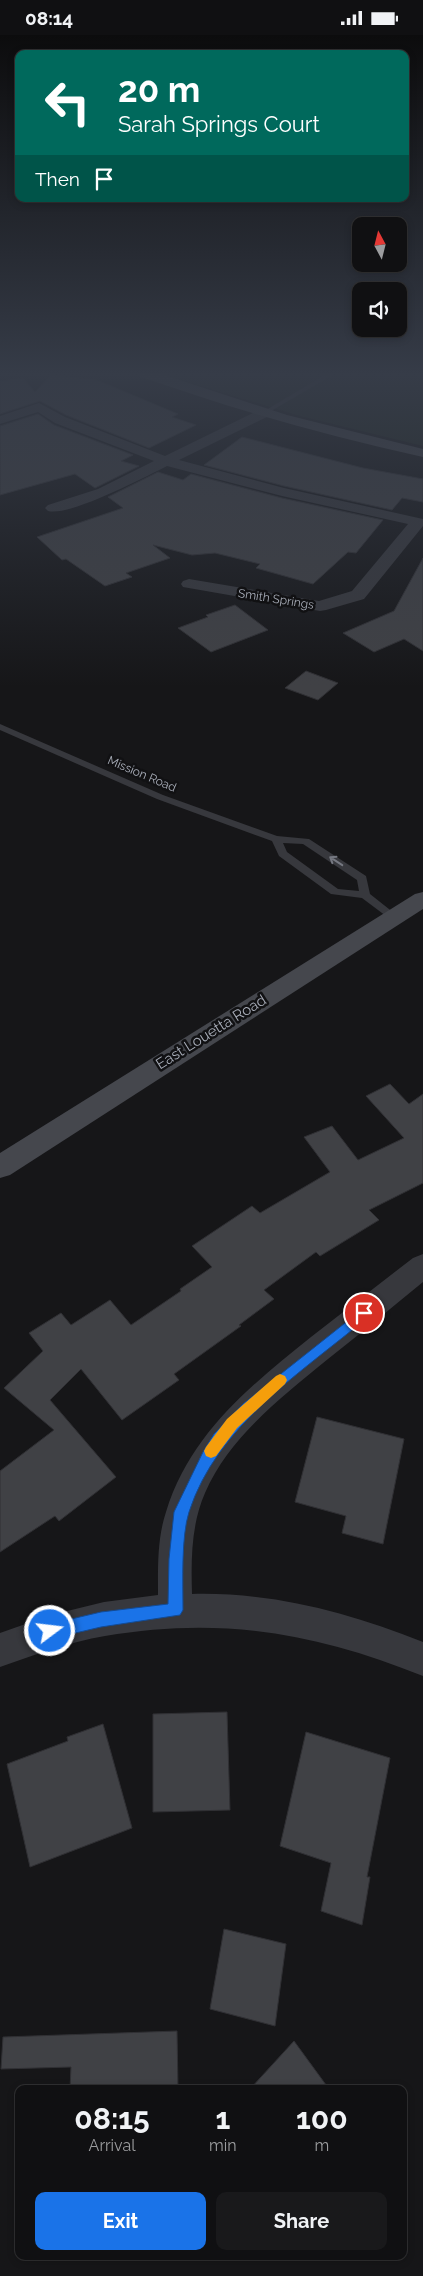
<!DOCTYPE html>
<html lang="en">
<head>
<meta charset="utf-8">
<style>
  :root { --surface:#101012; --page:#19191b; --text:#f1f3f6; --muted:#9c9d9f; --line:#303032; --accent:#1a73e8 }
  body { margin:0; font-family:Raleway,sans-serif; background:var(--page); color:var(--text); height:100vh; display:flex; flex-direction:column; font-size:19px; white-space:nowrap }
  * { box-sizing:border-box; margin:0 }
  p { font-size:16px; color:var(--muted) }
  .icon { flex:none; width:28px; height:28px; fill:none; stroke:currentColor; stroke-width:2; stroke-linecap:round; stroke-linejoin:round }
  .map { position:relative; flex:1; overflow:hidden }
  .details { position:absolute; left:15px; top:2050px; width:392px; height:175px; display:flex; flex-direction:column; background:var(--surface); border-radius:10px; box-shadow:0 2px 8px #0003,0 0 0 1px var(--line) }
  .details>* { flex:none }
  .top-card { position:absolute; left:15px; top:15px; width:394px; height:152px; border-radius:10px; box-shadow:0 2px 8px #0003,0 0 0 1px var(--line); background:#00695c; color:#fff; overflow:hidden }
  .needle { width:32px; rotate:353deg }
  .fabs { position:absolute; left:352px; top:182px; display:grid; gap:10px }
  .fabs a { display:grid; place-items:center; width:55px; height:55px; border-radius:10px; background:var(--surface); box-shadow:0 2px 8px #0003,0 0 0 1px var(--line); font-size:25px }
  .pin { position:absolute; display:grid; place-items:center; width:42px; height:42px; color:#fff; margin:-21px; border:2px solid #fff; border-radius:50%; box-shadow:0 1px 5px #0007 }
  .me { position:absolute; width:55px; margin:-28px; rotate:75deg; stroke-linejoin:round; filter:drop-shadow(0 0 4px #0008) }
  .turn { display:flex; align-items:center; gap:18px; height:105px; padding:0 20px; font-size:22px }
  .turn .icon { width:65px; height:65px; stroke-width:2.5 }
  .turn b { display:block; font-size:35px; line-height:42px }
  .then { display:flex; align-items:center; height:48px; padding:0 20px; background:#0003; gap:10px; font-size:19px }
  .eta { display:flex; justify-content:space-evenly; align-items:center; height:85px; text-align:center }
  .eta b { font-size:30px; font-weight:700; line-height:35px }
  .action { display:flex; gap:10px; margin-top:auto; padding:10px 20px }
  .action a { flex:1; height:58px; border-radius:10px; background:var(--accent); color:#fff; font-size:20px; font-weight:700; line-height:58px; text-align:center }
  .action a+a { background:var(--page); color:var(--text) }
  .status { display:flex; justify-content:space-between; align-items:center; height:35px; padding:0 25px; background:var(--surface); direction:ltr }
  .status svg { height:14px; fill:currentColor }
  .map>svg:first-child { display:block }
  .green { fill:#1e261f }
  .building { fill:#404145; stroke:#303034 }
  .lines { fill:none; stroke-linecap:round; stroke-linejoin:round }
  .service { fill:#37383d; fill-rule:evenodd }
  .minor { fill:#37383d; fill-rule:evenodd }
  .secondary { fill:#45474d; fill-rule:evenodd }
  .oneway { stroke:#757881 }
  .route { fill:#1a73e8; stroke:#114b97 }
  .slow { fill:#f59e0b }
  .labels { text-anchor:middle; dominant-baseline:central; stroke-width:5; stroke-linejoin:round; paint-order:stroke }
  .far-street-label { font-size:12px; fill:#a8adb8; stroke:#111113 }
  .street-label { font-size:15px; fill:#a8adb8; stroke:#111113 }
</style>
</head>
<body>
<div class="status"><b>08:14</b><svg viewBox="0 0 49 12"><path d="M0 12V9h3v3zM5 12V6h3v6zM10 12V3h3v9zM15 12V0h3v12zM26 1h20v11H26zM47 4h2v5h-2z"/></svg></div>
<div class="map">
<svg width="423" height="2241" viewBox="0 0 423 2241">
  <rect width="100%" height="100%" fill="#161618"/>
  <polygon class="green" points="158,338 423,338 423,411 300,381"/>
  <g class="building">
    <polygon points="51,340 97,345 178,379 172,382 196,390 149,413 66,380 40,366 0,379 0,346 23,343 35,357"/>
    <polygon points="38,379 54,390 133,420 121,426 139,431 95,453 75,439 0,460 0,391"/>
    <polygon points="242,402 363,433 423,444 423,467 402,463 392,475 284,451 204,430"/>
    <polygon points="158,437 183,445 191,439 282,463 383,485 356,518 348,517 313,549 256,533 260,529 215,518 192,520 153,510 170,523 126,538 132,542 105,551 66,524 62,525 37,502 123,473 108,462"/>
    <polygon points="423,523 423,616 404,604 374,617 343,598 394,576"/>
    <polygon points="235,570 268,595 211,617 178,593 208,582 206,580"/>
    <polygon points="306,636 338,648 318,665 285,653"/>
    <polygon points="390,1049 409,1069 423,1059 423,1148 369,1175 379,1185 320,1221 316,1217 264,1255 274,1264 239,1290 241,1291 174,1339 179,1345 122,1385 81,1334 50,1365 116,1442 59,1486 55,1481 0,1517 0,1436 54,1395 4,1353 43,1316 29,1298 61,1278 71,1290 110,1265 131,1290 181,1256 180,1254 212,1232 192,1211 252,1171 260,1178 330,1137 304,1102 332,1091 358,1125 404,1103 366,1061"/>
    <polygon points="317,1382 404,1404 383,1509 342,1498 346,1481 295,1467"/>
    <polygon points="227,1677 230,1775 153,1777 153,1679"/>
    <polygon points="103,1689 132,1793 30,1832 7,1729 68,1706 67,1702"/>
    <polygon points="306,1697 390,1723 367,1842 370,1842 362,1890 321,1876 331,1828 280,1811"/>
    <polygon points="224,1894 286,1909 275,1991 210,1974"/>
    <polygon points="177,1996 178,2054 70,2054 71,2032 1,2034 3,2002"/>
    <polygon points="294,2006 329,2054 250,2054"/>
  </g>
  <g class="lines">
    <g class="service">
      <polygon points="328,338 336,338 266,379 261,378"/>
      <path d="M0 689 163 760 277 801 309 804 366 841 370 859 399 882 394 886 390 884 362 863 331 859 279 821 272 806 157 764 0 695ZM283 808 303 809 357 845 359 856 338 854 287 817Z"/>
    </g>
    <g class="minor">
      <path d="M39 368 65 382 165 421 259 375H269L271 378 269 381 179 425 284 453 423 484V491L364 564 326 575 320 576 183 552 181 549 183 546 189 544 319 566 352 556 408 489 282 461 167 431C145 442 69 482 48 476L45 473 48 470 98 454 154 426 55 388 38 377 0 389V381Z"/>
      <path d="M423 1219V1247C391 1273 360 1299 328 1324 282 1362 229 1402 205 1458 191 1490 191 1525 192 1559 273 1557 348 1577 423 1607V1641C316 1598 221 1581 105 1601 69 1607 34 1620 0 1632V1598L51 1580 104 1567 158 1560C158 1533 157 1504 166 1477 190 1399 250 1351 311 1302 345 1276 379 1249 413 1223Z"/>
    </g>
    <g class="secondary">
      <path d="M138 338H158L287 380 423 414V422C327 401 232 374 139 341Z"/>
      <polygon points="423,857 423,874 10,1140 0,1143 0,1118 415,859"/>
    </g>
  </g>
  <defs><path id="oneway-shaft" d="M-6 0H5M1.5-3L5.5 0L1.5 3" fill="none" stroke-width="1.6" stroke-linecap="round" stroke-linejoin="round" transform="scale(1.25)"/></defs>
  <use class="oneway" href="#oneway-shaft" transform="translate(336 826) rotate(-147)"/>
  <linearGradient id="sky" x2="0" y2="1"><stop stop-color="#0c0c0d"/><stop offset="0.52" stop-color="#363c48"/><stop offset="1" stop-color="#363c48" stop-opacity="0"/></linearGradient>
  <rect width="423" height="652" fill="url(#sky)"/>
  <path class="route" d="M364 1273 368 1275 370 1278 368 1282C301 1338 217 1390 189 1477 181 1502 183 1548 183 1575L180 1580 101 1592 50 1604 45 1602 43 1596 45 1591 50 1589 101 1577 168 1569 169 1524 174 1477 203 1417 214 1399 243 1369Z"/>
  <polygon class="slow" points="280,1339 285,1341 287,1345 285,1349 237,1393 216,1421 211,1423 206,1421 204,1416 206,1412 227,1384 276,1341"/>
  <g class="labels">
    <g class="far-street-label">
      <text transform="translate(276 564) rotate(9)">Smith Springs</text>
      <text transform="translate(142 739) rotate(23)">Mission Road</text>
    </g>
    <g class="street-label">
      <text transform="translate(211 997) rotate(-32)">East Louetta Road</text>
    </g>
  </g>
</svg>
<div class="fabs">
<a><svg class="needle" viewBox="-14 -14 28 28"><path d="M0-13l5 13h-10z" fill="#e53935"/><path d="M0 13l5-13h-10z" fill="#9c9d9f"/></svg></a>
<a><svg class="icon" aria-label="sound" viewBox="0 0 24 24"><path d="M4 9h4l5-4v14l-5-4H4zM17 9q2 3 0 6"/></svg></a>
</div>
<div class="pin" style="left:364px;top:1278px;background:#d93025"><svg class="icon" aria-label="arrive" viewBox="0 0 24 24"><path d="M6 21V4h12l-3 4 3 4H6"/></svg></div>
<svg class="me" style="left:50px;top:1596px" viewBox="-20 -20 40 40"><circle r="17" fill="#1a73e8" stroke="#fff" stroke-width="3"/><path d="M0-11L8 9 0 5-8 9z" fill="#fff"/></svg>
<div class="top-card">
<div class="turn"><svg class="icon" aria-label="left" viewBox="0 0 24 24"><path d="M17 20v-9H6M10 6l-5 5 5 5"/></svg><div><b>20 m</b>Sarah Springs Court</div></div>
<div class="then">Then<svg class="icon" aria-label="arrive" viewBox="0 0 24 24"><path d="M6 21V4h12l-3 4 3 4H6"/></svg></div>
</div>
<section class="details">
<div class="eta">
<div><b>08:15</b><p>Arrival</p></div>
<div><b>1</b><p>min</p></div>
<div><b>100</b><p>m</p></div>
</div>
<div class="action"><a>Exit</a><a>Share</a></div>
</section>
</div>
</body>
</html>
